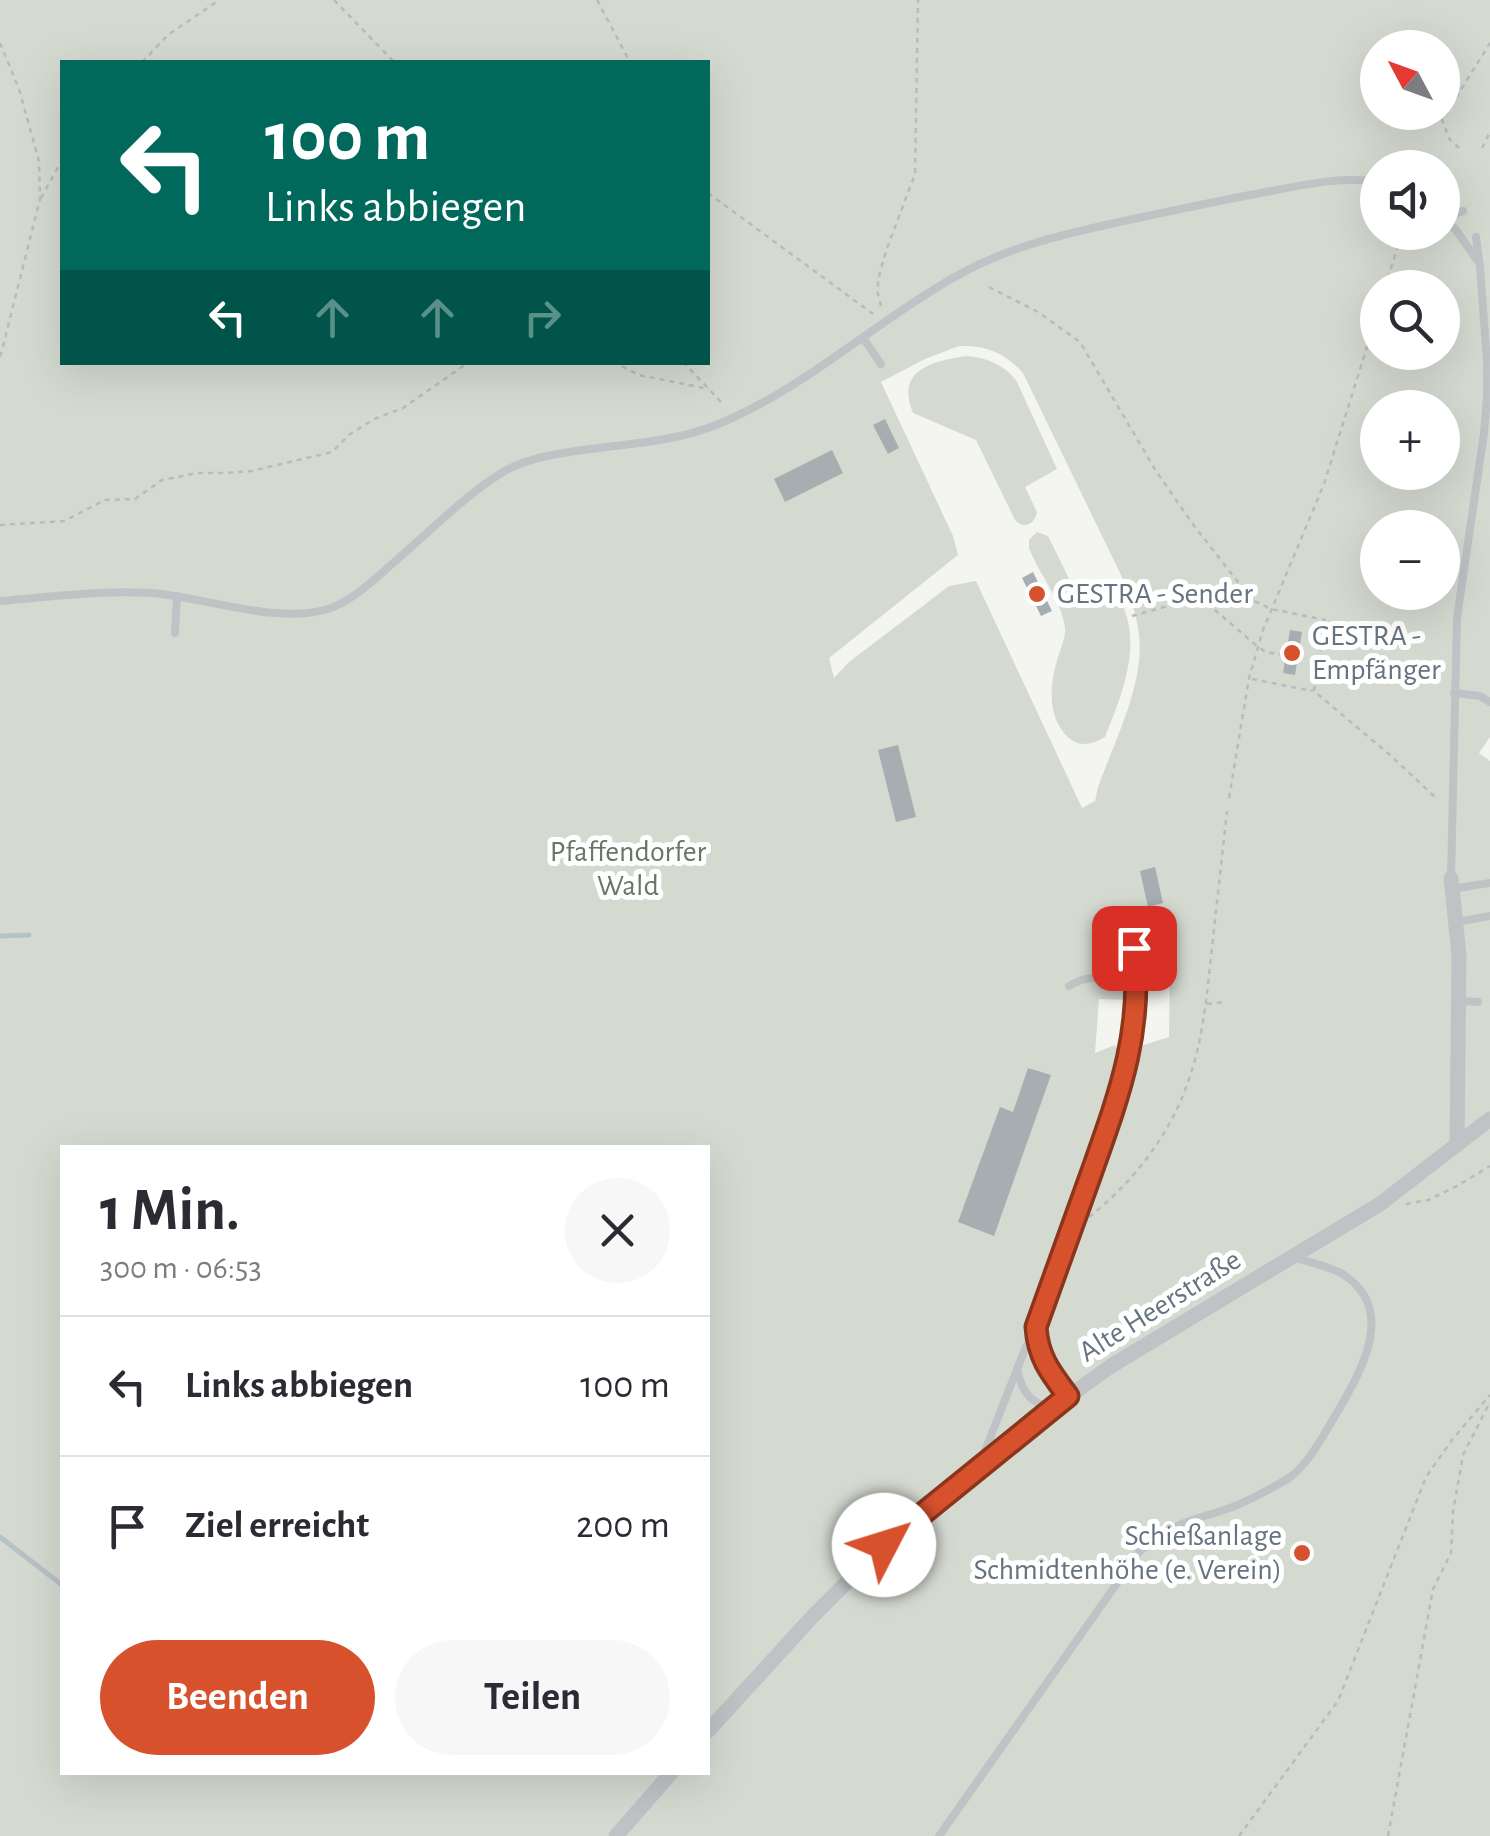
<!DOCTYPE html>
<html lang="de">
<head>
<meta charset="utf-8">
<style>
  :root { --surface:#fff; --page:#f7f7f7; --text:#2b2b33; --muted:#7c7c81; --line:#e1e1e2; --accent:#d7512d }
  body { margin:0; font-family:"Alegreya Sans",sans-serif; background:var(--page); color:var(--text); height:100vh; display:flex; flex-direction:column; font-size:38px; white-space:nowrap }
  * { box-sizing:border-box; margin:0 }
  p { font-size:32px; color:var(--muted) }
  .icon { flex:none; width:55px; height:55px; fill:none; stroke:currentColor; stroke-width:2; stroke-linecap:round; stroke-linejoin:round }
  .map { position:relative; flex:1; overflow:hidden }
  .details { position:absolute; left:60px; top:1145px; width:650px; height:630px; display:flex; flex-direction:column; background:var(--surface); border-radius:0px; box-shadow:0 10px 40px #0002 }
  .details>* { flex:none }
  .hud { position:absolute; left:60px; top:60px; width:650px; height:305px; border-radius:0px; box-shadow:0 10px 40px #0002; background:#00695c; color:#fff; overflow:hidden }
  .needle { width:65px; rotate:311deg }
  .buttons { position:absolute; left:1360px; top:30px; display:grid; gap:20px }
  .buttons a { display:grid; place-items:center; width:100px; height:100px; border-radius:50%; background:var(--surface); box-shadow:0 10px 40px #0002; font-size:50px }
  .pin { position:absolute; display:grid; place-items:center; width:85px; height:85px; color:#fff; margin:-42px; border-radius:20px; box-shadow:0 5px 15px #0006 }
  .me { position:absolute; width:110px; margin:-55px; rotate:50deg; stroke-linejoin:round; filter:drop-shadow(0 0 8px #0008) }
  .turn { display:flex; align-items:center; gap:35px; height:210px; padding:0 40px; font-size:45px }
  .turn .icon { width:130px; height:130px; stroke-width:2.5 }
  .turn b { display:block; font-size:70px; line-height:85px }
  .lanes { display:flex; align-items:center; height:95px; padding:0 40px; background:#0003; justify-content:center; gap:50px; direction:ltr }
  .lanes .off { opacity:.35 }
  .round { display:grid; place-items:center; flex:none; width:105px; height:105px; border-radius:52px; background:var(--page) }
  .head { display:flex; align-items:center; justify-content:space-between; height:170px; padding:0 40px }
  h1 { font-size:60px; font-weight:700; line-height:75px }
  .cta { display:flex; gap:20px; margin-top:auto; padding:20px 40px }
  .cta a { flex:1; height:115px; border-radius:60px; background:var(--accent); color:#fff; font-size:40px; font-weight:700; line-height:115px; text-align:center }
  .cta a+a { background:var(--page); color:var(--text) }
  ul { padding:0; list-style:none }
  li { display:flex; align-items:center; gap:30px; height:140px; padding:0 40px; border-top:2px solid var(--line) }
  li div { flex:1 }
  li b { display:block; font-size:38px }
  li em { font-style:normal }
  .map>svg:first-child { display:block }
  .green { fill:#d5dad1; fill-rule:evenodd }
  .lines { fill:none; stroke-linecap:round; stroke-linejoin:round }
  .stream { stroke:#b7c2c6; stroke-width:5 }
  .building { fill:#a6aeb2 }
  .path { stroke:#b9bbbd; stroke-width:2.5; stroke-dasharray:5 5; stroke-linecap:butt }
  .lane { stroke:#bfc3c6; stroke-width:8 }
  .street { stroke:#bfc3c6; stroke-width:15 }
  .route-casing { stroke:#8c351d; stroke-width:25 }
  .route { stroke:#d7512d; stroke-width:18 }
  .poi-dot { fill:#d7512d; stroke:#fff; stroke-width:4 }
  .labels { text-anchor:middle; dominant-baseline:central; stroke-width:10; stroke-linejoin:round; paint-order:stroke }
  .poi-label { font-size:30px; fill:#65747f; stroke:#fff; text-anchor:start }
  .park-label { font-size:30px; fill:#677763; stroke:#fff }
  .street-label { font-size:30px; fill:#65747f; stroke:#fff }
</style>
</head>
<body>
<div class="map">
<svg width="1490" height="1836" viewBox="0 0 1490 1836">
  <rect width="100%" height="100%" fill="#f4f4f0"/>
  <g class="green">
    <path d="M0 0H1490V737L1479 753 1490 761V1836H0ZM1378 48H1442V112H1378ZM62 62H708V362H62ZM1378 168H1442V232H1378ZM1378 288H1442V352H1378ZM959 346C987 345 1005 353 1023 373L1121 575C1129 594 1137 614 1139 635 1145 682 1114 743 1098 787L1095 801 1082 808 976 581 949 586 849 662 834 678 829 658 958 555 953 536 881 382 925 359ZM1378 408H1442V472H1378ZM1378 528H1442V592H1378ZM1170 960 1169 1037 1119 1053 1115 1045 1095 1053 1099 999 1136 1000V963L1143 962 1151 968ZM62 1148H708V1772H62Z"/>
    <path d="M967 356C987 358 1003 364 1016 380L1057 469 1025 487 1037 512C1035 524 1024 530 1015 520L976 440 913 413C895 370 932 361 967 356Z"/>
    <path d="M1037 532 1048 536 1078 597 1112 579C1118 594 1126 610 1129 626 1135 664 1119 702 1105 737 1093 744 1080 748 1069 738 1046 717 1050 683 1058 657 1061 647 1066 637 1065 627 1061 599 1039 574 1029 548V540Z"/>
  </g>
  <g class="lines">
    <g class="stream">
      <polyline points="0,936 29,935"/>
      <polyline points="0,1537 62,1585"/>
    </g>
  </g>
  <g class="building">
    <polygon points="885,419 899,448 888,454 873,425"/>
    <polygon points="832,450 843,473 785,502 774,479"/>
    <polygon points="1033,572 1052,611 1041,616 1022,578"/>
    <polygon points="1290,630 1302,632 1295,675 1283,673"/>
    <polygon points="898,745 916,817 896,822 878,750"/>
    <polygon points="1155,867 1163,903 1148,907 1140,871"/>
    <polygon points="1028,1068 1051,1075 994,1236 958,1222 1000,1107 1013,1112"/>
  </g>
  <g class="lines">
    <g class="path">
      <polyline points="334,0 394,62"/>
      <polyline points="597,0 630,62"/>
      <polyline points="0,43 19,89 39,161 40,199 0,358"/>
      <polyline points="142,62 168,35 219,0"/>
      <polyline points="1459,148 1450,140 1442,120 1490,43"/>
      <polyline points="1482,148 1490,132"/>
      <polyline points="708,193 873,314"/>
      <polyline points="41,198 62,160"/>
      <polyline points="989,287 1038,312 1080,342 1156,471 1192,523 1252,600 1271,609 1325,620 1314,691 1390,755 1435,797 1438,797"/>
      <polyline points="1385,288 1402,232"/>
      <polyline points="881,306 877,290 880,272 887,248 915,174 918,0"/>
      <polyline points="613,362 639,375 709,389"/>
      <polyline points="683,362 724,405"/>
      <polyline points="0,525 64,521 105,500 135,499 162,480 197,473 225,473 252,471 332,452 350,434 374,419 403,408 469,362"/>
      <polyline points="1132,616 1200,597 1258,647 1266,652 1283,655"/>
      <polyline points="1252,679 1313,691"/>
      <polyline points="1229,798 1249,678 1263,630 1324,484 1378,312"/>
      <polyline points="1131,934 1149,931"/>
      <polyline points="1207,1004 1224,1002"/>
      <polyline points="1406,1204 1428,1200 1457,1186 1490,1166"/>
      <path d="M1089 1217C1134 1182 1173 1131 1190 1076 1204 1035 1207 990 1212 948 1217 902 1222 857 1227 811"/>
      <polyline points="1239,1836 1338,1701 1426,1477 1452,1440 1490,1395"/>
      <polyline points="1388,1836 1433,1589 1451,1553 1453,1512 1463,1455 1490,1402"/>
    </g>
    <g class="lane">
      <polyline points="1442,217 1456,230 1477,260"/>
      <polyline points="1445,218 1463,211"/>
      <polyline points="863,338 881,364"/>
      <path d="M0 601C50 597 101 590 151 593 206 597 278 626 331 608 354 599 374 580 392 564 426 535 465 495 503 472 525 459 550 455 575 451 621 444 671 443 716 425 803 390 872 324 953 278 1006 247 1064 234 1124 221 1166 212 1208 203 1250 195 1292 188 1335 175 1378 182"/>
      <polyline points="175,633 177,596"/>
      <polyline points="1454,693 1480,696 1490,702"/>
      <polyline points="1451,878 1457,618 1484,433 1487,397 1487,361 1480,267 1476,237"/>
      <polyline points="1452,889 1490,883"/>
      <polyline points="1457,922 1490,916"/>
      <polyline points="1069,986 1081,980 1136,969"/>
      <polyline points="1458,1001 1478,1002"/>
      <path d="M1036 1331C1038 1359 1052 1375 1068 1397"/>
      <path d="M1017 1369C1021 1388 1029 1404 1050 1407"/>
      <path d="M981 1461 1025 1349 1036 1327C1055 1273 1075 1220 1094 1166 1120 1092 1143 1028 1134 948"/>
      <path d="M939 1836 1139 1552C1151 1542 1163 1533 1177 1526 1198 1516 1221 1513 1242 1503 1257 1496 1274 1487 1289 1478 1310 1463 1325 1432 1338 1411 1361 1371 1397 1310 1344 1275 1331 1266 1310 1263 1294 1257"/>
    </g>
    <g class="street">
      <polyline points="1451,878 1459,955 1457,1145"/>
      <polyline points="708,1731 813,1616 884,1545 1068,1397 1111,1366 1380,1204 1490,1119"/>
      <polyline points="616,1836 672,1772"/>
    </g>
  </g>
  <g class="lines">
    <g class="route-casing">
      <path id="route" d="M884 1545 1068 1396C1050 1372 1038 1357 1036 1327 1054 1276 1073 1225 1091 1174 1119 1095 1143 1032 1134 948"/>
    </g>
    <use href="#route" class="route"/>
  </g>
  <g class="poi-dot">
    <circle cx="1037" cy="594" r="10"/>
    <circle cx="1292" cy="653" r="10"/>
    <circle cx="1302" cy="1553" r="10"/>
  </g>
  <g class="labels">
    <g class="poi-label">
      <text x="1057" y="594">GESTRA - Sender</text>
      <text x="1312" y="636">GESTRA -<tspan x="1312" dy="34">Empfänger</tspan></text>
      <text x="1282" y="1536" text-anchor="end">Schießanlage<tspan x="1282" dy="34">Schmidtenhöhe (e. Verein)</tspan></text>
    </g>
    <g class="park-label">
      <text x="628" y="852">Pfaffendorfer<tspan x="628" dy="34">Wald</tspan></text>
    </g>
    <g class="street-label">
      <text transform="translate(1160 1306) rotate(-32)">Alte Heerstraße</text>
    </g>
  </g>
</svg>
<div class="buttons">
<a><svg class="needle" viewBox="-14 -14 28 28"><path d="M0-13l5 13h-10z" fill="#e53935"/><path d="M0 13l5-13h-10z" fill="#7c7c81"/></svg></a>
<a><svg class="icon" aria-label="sound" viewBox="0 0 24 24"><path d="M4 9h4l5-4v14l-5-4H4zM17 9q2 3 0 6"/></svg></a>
<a><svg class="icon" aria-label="search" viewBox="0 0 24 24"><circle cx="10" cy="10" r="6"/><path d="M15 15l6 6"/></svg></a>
<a>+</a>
<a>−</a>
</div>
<div class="pin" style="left:1134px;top:948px;background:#d93025"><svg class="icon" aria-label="arrive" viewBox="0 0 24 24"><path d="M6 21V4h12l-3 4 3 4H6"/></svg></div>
<svg class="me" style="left:884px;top:1545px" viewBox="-20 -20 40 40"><circle r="19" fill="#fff"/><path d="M0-13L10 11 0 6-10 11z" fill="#d7512d"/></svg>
<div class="hud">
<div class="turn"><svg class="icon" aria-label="left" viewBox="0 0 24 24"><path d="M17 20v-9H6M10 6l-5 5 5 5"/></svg><div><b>100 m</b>Links abbiegen</div></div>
<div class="lanes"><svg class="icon" aria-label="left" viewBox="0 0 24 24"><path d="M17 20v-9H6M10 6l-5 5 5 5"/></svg><svg class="icon off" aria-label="ahead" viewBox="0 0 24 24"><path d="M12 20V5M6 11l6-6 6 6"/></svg><svg class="icon off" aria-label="ahead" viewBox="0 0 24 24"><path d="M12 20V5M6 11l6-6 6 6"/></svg><svg class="icon off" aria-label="right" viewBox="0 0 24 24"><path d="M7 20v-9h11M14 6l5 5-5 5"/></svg></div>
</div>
<section class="details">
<div class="head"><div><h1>1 Min.</h1><p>300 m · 06:53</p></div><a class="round"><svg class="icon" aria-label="close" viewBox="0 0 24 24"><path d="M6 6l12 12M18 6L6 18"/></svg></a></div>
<ul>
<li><svg class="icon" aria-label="left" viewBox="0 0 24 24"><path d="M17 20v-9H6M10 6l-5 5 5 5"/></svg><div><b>Links abbiegen</b></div><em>100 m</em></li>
<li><svg class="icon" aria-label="arrive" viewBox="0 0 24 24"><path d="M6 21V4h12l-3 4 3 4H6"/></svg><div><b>Ziel erreicht</b></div><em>200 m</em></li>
</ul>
<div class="cta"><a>Beenden</a><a>Teilen</a></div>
</section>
</div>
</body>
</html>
